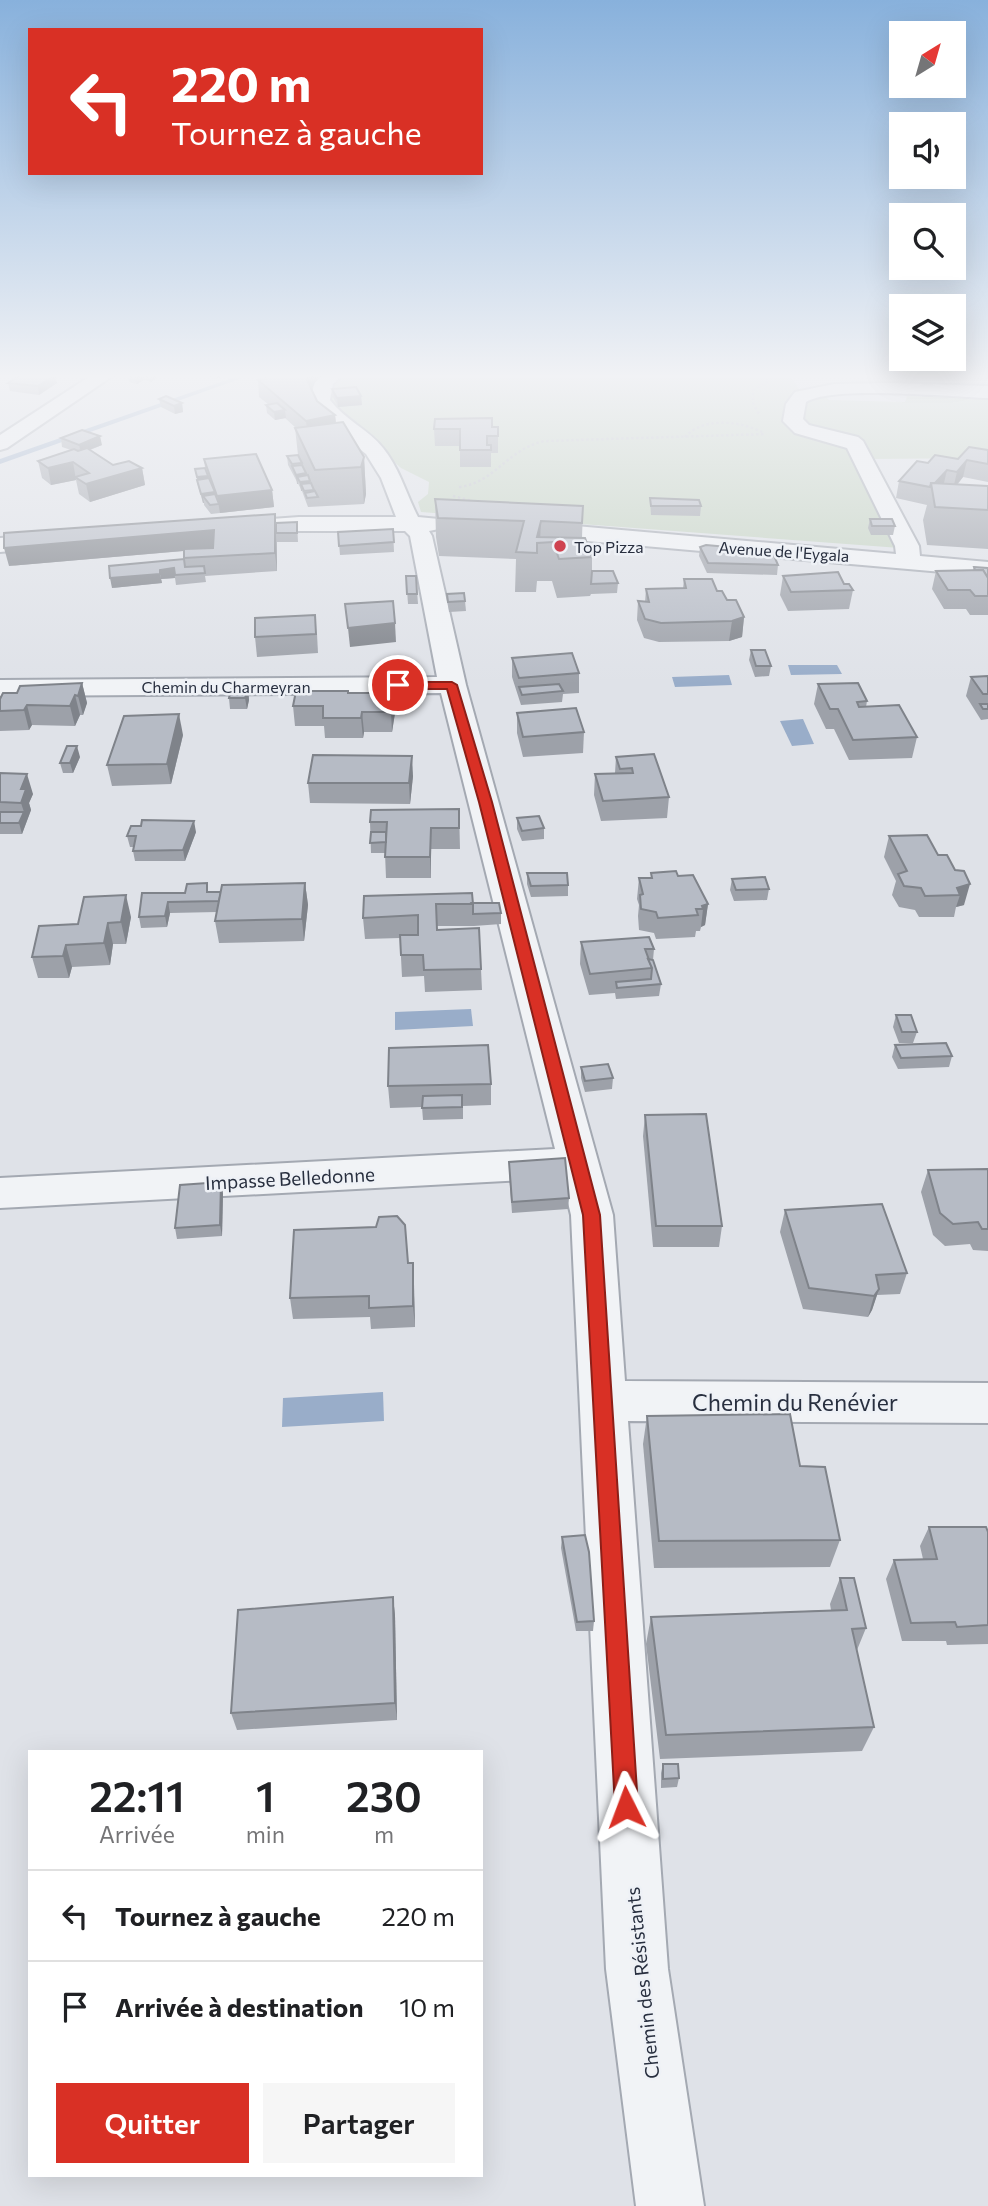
<!DOCTYPE html>
<html lang="fr">
<head>
<meta charset="utf-8">
<style>
  :root { --surface:#fff; --page:#f6f6f6; --text:#202124; --muted:#757577; --line:#e0e0e0; --accent:#d93025 }
  body { margin:0; font-family:Commissioner,sans-serif; background:var(--page); color:var(--text); height:100vh; display:flex; flex-direction:column; font-size:26px; white-space:nowrap }
  * { box-sizing:border-box; margin:0 }
  p { font-size:23px; color:var(--muted) }
  .icon { flex:none; width:38px; height:38px; fill:none; stroke:currentColor; stroke-width:2; stroke-linecap:round; stroke-linejoin:round }
  .map { position:relative; flex:1; overflow:hidden }
  .panel { position:absolute; left:28px; top:1750px; width:455px; height:427px; display:flex; flex-direction:column; background:var(--surface); border-radius:0px; box-shadow:0 7px 28px #0002 }
  .panel>* { flex:none }
  .hud { position:absolute; left:28px; top:28px; width:455px; height:147px; border-radius:0px; box-shadow:0 7px 28px #0002; background:#d93025; color:#fff; overflow:hidden }
  .needle { width:46px; rotate:37deg }
  .controls { position:absolute; left:889px; top:21px; display:grid; gap:14px }
  .controls a { display:grid; place-items:center; width:77px; height:77px; border-radius:0px; background:var(--surface); box-shadow:0 7px 28px #0002; font-size:35px }
  .pin { position:absolute; display:grid; place-items:center; width:60px; height:60px; color:#fff; margin:-30px; border:4px solid #fff; border-radius:50%; box-shadow:0 2px 7px #0007 }
  .me { position:absolute; width:77px; margin:-38px; rotate:357deg; stroke-linejoin:round; filter:drop-shadow(0 0 5px #0008) }
  .turn { display:flex; align-items:center; gap:24px; height:147px; padding:0 28px; font-size:32px }
  .turn .icon { width:91px; height:91px; stroke-width:2.5 }
  .turn b { display:block; font-size:49px; line-height:60px }
  .eta { display:flex; justify-content:space-evenly; align-items:center; height:119px; text-align:center }
  .eta b { font-size:42px; font-weight:600; line-height:49px }
  .primary-button { display:flex; gap:14px; margin-top:auto; padding:14px 28px }
  .primary-button a { flex:1; height:80px; border-radius:0px; background:var(--accent); color:#fff; font-size:28px; font-weight:600; line-height:80px; text-align:center }
  .primary-button a+a { background:var(--page); color:var(--text) }
  ul { padding:0; list-style:none }
  li { display:flex; align-items:center; gap:21px; height:91px; padding:0 28px; border-top:2px solid var(--line) }
  li div { flex:1 }
  li b { display:block; font-size:26px }
  li em { font-style:normal }
  .map>svg:first-child { display:block }
  .green { fill:#c3d2c0 }
  .water { fill:#99adc9 }
  .lines { fill:none; stroke-linecap:round; stroke-linejoin:round }
  .stream { fill:#99adc9; fill-rule:evenodd }
  .minor-casing { stroke:#a4a9b2; stroke-width:4 }
  .path { stroke:#bdc0c6; stroke-width:2.5; stroke-dasharray:2.5 2.5; stroke-linecap:butt }
  .minor { fill:#f1f3f6; fill-rule:evenodd }
  .wall { fill:#9da1a9 }
  .shaded-wall { fill:#7f838a }
  .building { fill:#b6bbc5; stroke:#7f838a; stroke-width:2 }
  .route { fill:#d93025; stroke:#8d1f18; stroke-width:2 }
  .poi-dot { fill:#cf424f; stroke:#eef1f6; stroke-width:2.5 }
  .labels { text-anchor:middle; dominant-baseline:central; stroke-width:5; stroke-linejoin:round; paint-order:stroke }
  .far-poi-label { font-size:16px; fill:#282f3f; stroke:#eef1f6; text-anchor:start }
  .far-street-label { font-size:16px; fill:#282f3f; stroke:#eef1f6 }
  .street-label { font-size:19px; fill:#282f3f; stroke:#eef1f6 }
  .near-street-label { font-size:23px; fill:#282f3f; stroke:#eef1f6 }
</style>
</head>
<body>
<div class="map">
<svg width="988" height="2206" viewBox="0 0 988 2206">
  <rect width="100%" height="100%" fill="#dfe2e8"/>
  <g class="green">
    <polygon points="347,375 790,375 800,391 790,397 788,420 850,444 900,548 421,512 418,502 428,494 429,482 401,468 333,406 330,398 336,382"/>
    <polygon points="823,394 829,400 905,402 907,396 988,397 988,458 869,459 804,423 799,404"/>
  </g>
  <g class="water">
    <polygon points="788,665 837,665 842,674 791,675"/>
    <polygon points="729,675 732,685 675,687 672,677"/>
    <polygon points="803,719 814,744 792,746 780,721"/>
    <polygon points="471,1009 473,1026 395,1030 395,1012"/>
    <polygon points="383,1392 384,1421 282,1427 283,1398"/>
  </g>
  <g class="lines">
    <polygon class="stream" points="241,375 251,375 0,464 0,459"/>
    <g class="minor-casing">
      <g id="minor">
        <polygon points="92,375 114,375 7,448 0,450 0,435"/>
        <path d="M322 375H343L333 384 330 400C345 420 368 429 383 448 400 469 406 494 418 517L439 519 442 524 439 529 429 531 432 536 466 685 613 1215 625 1381 988 1383V1423L628 1421 668 1969 704 2206H636L606 1969 571 1215 562 1178 0 1208V1178L555 1149 441 693 0 696V680L437 677 410 536 405 531H299L243 535 235 533 232 528 235 523 243 521 299 517H396L381 478 366 454 327 423 310 400 315 382Z"/>
        <path d="M890 383 988 386V398C951 397 833 385 806 402L803 419 809 425 858 437 863 441 919 546 920 556 988 562V576L530 536 522 534 519 529 522 524 530 522 896 554 895 546 847 448 795 433 783 421 786 404 795 392 834 384Z"/>
        <polygon points="58,534 66,536 70,541 66,546 0,552 0,538"/>
      </g>
    </g>
    <g class="path">
      <polyline points="550,375 566,379 613,375"/>
      <polyline points="716,375 767,379 769,381 753,390 753,403 760,416"/>
      <path d="M685 437C704 416 741 421 764 433"/>
      <path d="M459 487C495 483 508 448 545 441L766 434"/>
      <polyline points="453,496 476,502"/>
    </g>
    <use href="#minor" class="minor"/>
  </g>
  <g class="wall">
    <polygon points="55,375 57,383 39,395 10,391 8,383"/>
    <polygon points="124,375 161,375 151,382 144,380 137,384 129,382 128,377 124,377"/>
    <polygon points="203,375 226,375 216,379"/>
    <polygon points="268,375 322,375 315,382 311,389 317,401 335,415 336,423 364,457 366,494 364,504 308,507 302,491 288,465 287,456 298,455 295,428 296,428 285,418 275,420 267,413 266,405 268,404 259,397 258,380 265,379"/>
    <polygon points="332,389 361,396 362,405 338,407 333,397"/>
    <polygon points="159,399 182,403 183,412 175,414 161,407"/>
    <polygon points="498,427 498,453 491,453 491,467 460,467 460,446 435,446 434,429"/>
    <polygon points="61,438 102,445 90,450 113,465 142,468 145,485 90,502 79,494 76,480 51,485 42,478 38,461 71,450 62,447"/>
    <polygon points="988,450 988,482 963,477 958,484 988,486 988,549 927,545 923,520 927,505 896,498 899,481 928,463 958,459"/>
    <polygon points="204,459 272,490 274,507 211,514 204,505 204,503 203,503 198,486 195,469 205,468"/>
    <polygon points="650,498 701,506 700,516 651,515"/>
    <polygon points="435,499 583,506 582,538 592,557 592,571 618,583 617,593 591,594 590,596 557,598 552,581 537,581 536,592 515,592 516,559 439,556 436,537"/>
    <polygon points="870,519 895,526 893,535 871,535 868,528"/>
    <polygon points="297,522 298,542 277,542 277,571 205,576 206,582 176,585 175,578 161,579 162,583 112,588 184,559 184,551 9,566 276,523"/>
    <polygon points="393,529 394,552 340,555 338,532"/>
    <polygon points="700,547 778,565 777,575 707,573 699,556"/>
    <polygon points="974,567 988,568 988,615 970,615 966,609 944,609 932,589 936,571 973,570"/>
    <polygon points="406,576 416,576 418,604 408,604"/>
    <polygon points="783,576 844,584 853,590 849,609 788,611 780,595"/>
    <polygon points="684,579 717,591 727,600 744,617 742,637 729,641 659,642 644,638 637,620 638,601 645,602 646,589 683,588"/>
    <polygon points="447,594 465,601 466,611 449,612"/>
    <polygon points="317,634 318,653 257,657 255,637"/>
    <polygon points="751,650 771,666 769,676 755,677 749,660"/>
    <polygon points="512,658 579,673 579,693 563,694 562,702 521,705 512,677"/>
    <polygon points="988,676 988,719 981,720 966,696 971,677"/>
    <polygon points="82,683 87,703 83,715 80,715 75,726 32,725 29,730 0,731 0,699 17,693"/>
    <polygon points="818,684 867,701 866,707 917,737 912,758 849,760 834,729 826,729 814,704"/>
    <polygon points="248,689 249,700 247,709 230,709 229,698"/>
    <polygon points="348,693 393,693 395,713 392,732 364,732 363,738 325,738 324,726 295,726 293,706"/>
    <polygon points="517,713 584,732 583,753 523,757 517,733"/>
    <polygon points="183,735 171,784 112,786 107,765"/>
    <polygon points="80,757 73,773 63,773 60,763"/>
    <polygon points="616,757 669,797 667,818 601,821 594,795 595,774 615,773"/>
    <polygon points="0,773 33,794 29,803 31,810 22,834 0,834"/>
    <polygon points="413,776 410,804 310,803 308,783"/>
    <polygon points="459,809 460,849 431,849 431,878 386,878 385,853 371,853 370,822"/>
    <polygon points="517,818 544,828 544,839 522,841 517,829"/>
    <polygon points="196,832 185,861 135,861 133,851 134,847 130,847 127,836"/>
    <polygon points="889,836 938,855 947,855 964,905 956,907 954,917 919,917 915,910 899,907 892,895 896,881 884,857"/>
    <polygon points="527,873 568,885 568,896 531,897 527,884"/>
    <polygon points="651,873 678,876 708,904 705,925 701,927 700,931 696,931 695,937 656,939 654,933 639,930 638,916 639,905 637,899 639,878 651,878"/>
    <polygon points="732,879 769,889 767,900 734,901 730,890"/>
    <polygon points="207,883 208,892 221,892 305,883 308,905 304,941 219,943 215,921 217,912 170,913 167,927 141,928 139,917 185,893"/>
    <polygon points="364,896 473,903 501,913 501,924 474,926 437,926 437,930 481,969 482,990 425,992 424,976 402,977 400,938 365,939 363,918"/>
    <polygon points="131,917 126,944 113,944 110,965 72,967 69,978 38,978 32,957 78,924"/>
    <polygon points="581,942 654,949 653,960 661,984 659,996 616,999 615,993 589,995 580,964"/>
    <polygon points="896,1015 917,1032 913,1043 899,1043 893,1027"/>
    <polygon points="895,1045 952,1056 949,1067 898,1069 892,1057"/>
    <polygon points="581,1067 613,1078 612,1089 585,1092 581,1078"/>
    <polygon points="491,1084 491,1105 463,1106 463,1119 423,1120 422,1107 390,1108 388,1086"/>
    <polygon points="645,1115 722,1226 719,1247 653,1247 643,1136"/>
    <polygon points="509,1162 569,1198 568,1209 512,1213 509,1173"/>
    <polygon points="988,1169 988,1251 973,1250 970,1244 945,1246 933,1235 921,1192 928,1170"/>
    <polygon points="223,1193 222,1236 177,1239 175,1228"/>
    <polygon points="785,1210 907,1273 900,1294 877,1295 872,1310 868,1317 803,1309 780,1232"/>
    <polygon points="408,1263 413,1263 415,1327 371,1329 370,1317 293,1319 290,1298"/>
    <polygon points="647,1416 800,1466 840,1540 830,1567 654,1568 643,1444"/>
    <polygon points="929,1527 988,1532 988,1644 947,1645 946,1641 902,1641 886,1579 894,1560 923,1559 920,1546"/>
    <polygon points="562,1537 594,1621 593,1631 576,1631 561,1548"/>
    <polygon points="840,1578 866,1628 857,1650 874,1727 862,1751 660,1759 646,1644 651,1617 831,1610 830,1604"/>
    <polygon points="393,1597 395,1616 397,1720 237,1730 231,1713"/>
    <polygon points="663,1764 679,1778 677,1787 661,1788 661,1773"/>
  </g>
  <g class="shaded-wall">
    <polygon points="55,375 57,383 39,395 38,386"/>
    <polygon points="143,375 144,380 137,384 135,376"/>
    <polygon points="150,375 161,375 151,382"/>
    <polygon points="216,375 226,375 216,379"/>
    <polygon points="309,375 322,375 315,382 308,396 307,380"/>
    <polygon points="361,396 362,405 338,407 337,398"/>
    <polygon points="182,403 183,412 175,414 174,406"/>
    <polygon points="285,410 286,418 275,420 274,412"/>
    <polygon points="335,415 337,432 308,438 306,421"/>
    <polygon points="100,436 102,445 81,453 79,445"/>
    <polygon points="364,457 366,494 364,504 361,467"/>
    <polygon points="967,460 963,477 953,489 957,472"/>
    <polygon points="73,462 76,480 51,485 48,468"/>
    <polygon points="142,468 145,485 90,502 86,484"/>
    <polygon points="947,470 943,487 932,487"/>
    <polygon points="306,473 307,481 310,481 311,490 301,484 302,491 301,491 300,482 297,477 298,484 297,484 296,475"/>
    <polygon points="208,476 210,485 197,480 198,486 197,477"/>
    <polygon points="272,490 274,507 220,513 217,496"/>
    <polygon points="215,492 216,501 203,496 204,503 203,503 201,494"/>
    <polygon points="275,514 277,533 276,533 277,571 275,553"/>
    <polygon points="541,521 540,542 537,537"/>
    <polygon points="214,530 217,548 9,566 4,548"/>
    <polygon points="174,568 175,578 161,579 160,570"/>
    <polygon points="160,574 162,583 112,588 110,578"/>
    <polygon points="744,617 742,637 729,641 732,621"/>
    <polygon points="395,623 396,642 350,647 348,628"/>
    <polygon points="82,683 87,703 83,715 78,696"/>
    <polygon points="248,689 249,700 247,709 245,698"/>
    <polygon points="393,693 395,713 392,732 391,712"/>
    <polygon points="75,695 80,715 75,726 70,706"/>
    <polygon points="27,705 32,725 29,730 24,710"/>
    <polygon points="362,712 364,732 363,738 361,718"/>
    <polygon points="179,714 183,735 171,784 167,764"/>
    <polygon points="77,746 80,757 73,773 70,763"/>
    <polygon points="412,756 413,776 410,804 409,783"/>
    <polygon points="27,774 33,794 29,803 31,810 22,834 19,823 24,812 21,803 21,789"/>
    <polygon points="194,821 196,832 185,861 183,850"/>
    <polygon points="431,828 431,878 430,857"/>
    <polygon points="305,883 308,905 304,941 302,919"/>
    <polygon points="970,884 964,905 956,907 960,895 957,888"/>
    <polygon points="126,895 131,917 126,944 121,922"/>
    <polygon points="168,902 170,913 167,927 165,916"/>
    <polygon points="708,904 705,925 701,927 703,909 702,906"/>
    <polygon points="108,923 113,944 110,965 104,943"/>
    <polygon points="66,945 72,967 69,978 63,956"/>
    <polygon points="221,1182 223,1193 222,1236 220,1225"/>
    <polygon points="413,1263 414,1284 415,1327 413,1306"/>
    <polygon points="879,1289 872,1310 868,1317 874,1296"/>
    <polygon points="393,1597 395,1616 397,1720 395,1703"/>
  </g>
  <g class="building">
    <polygon points="21,375 55,375 38,386 8,383"/>
    <polygon points="268,375 309,375 307,380 317,401 335,415 306,421 258,380 265,379"/>
    <polygon points="356,387 361,396 337,398 332,389"/>
    <polygon points="166,396 182,403 174,406 159,399"/>
    <polygon points="277,403 285,410 274,412 266,405"/>
    <polygon points="492,418 492,427 498,427 498,436 487,436 487,445 491,445 491,450 460,450 460,429 434,429 435,419"/>
    <polygon points="343,422 364,457 361,467 315,470 295,428"/>
    <polygon points="82,430 100,436 79,445 61,438"/>
    <polygon points="969,447 988,450 988,464 967,460 957,472 947,470 935,483 931,483 930,487 899,481 917,461 928,463 935,455 958,459"/>
    <polygon points="87,448 113,465 129,461 142,468 86,484 75,477 89,473 73,462 48,468 38,461 74,449 78,451"/>
    <polygon points="256,454 272,490 217,496 204,459"/>
    <polygon points="298,455 302,463 292,464 287,456"/>
    <polygon points="302,465 306,473 296,475 292,466"/>
    <polygon points="205,468 208,476 197,477 195,469"/>
    <polygon points="308,475 310,481 300,482 297,477"/>
    <polygon points="209,478 215,492 201,494 197,480"/>
    <polygon points="311,483 314,490 304,491 301,484"/>
    <polygon points="931,483 988,486 988,510 935,507"/>
    <polygon points="315,491 318,497 307,498 305,493"/>
    <polygon points="215,494 219,504 210,505 203,496"/>
    <polygon points="650,498 699,500 701,506 651,506"/>
    <polygon points="435,499 583,506 582,523 541,521 537,537 585,538 592,557 559,559 553,542 537,543 537,553 516,552 524,521 438,518"/>
    <polygon points="275,514 275,553 184,558 184,549 213,548 214,530 4,548 4,533"/>
    <polygon points="870,519 892,519 895,526 872,526"/>
    <polygon points="297,522 297,533 276,533 276,523"/>
    <polygon points="393,529 394,542 339,546 338,532"/>
    <polygon points="706,545 772,551 778,565 708,563 700,547"/>
    <polygon points="184,559 185,567 204,566 205,573 175,575 174,568 160,570 160,574 110,578 109,566"/>
    <polygon points="974,567 988,568 988,575 986,575 983,570 975,570"/>
    <polygon points="983,570 988,578 988,596 975,596 970,590 948,590 936,571"/>
    <polygon points="592,571 613,571 618,583 591,584"/>
    <polygon points="838,572 844,584 849,584 853,590 791,592 783,576"/>
    <polygon points="406,576 416,576 417,594 407,594"/>
    <polygon points="684,579 712,579 717,591 722,591 727,600 736,600 744,617 732,621 661,623 645,619 638,601 649,602 646,589 686,588"/>
    <polygon points="464,593 465,601 448,602 447,594"/>
    <polygon points="393,601 395,623 348,628 345,604"/>
    <polygon points="315,615 316,634 255,637 255,618"/>
    <polygon points="751,650 765,650 771,666 756,666"/>
    <polygon points="572,653 579,673 519,678 512,658"/>
    <polygon points="988,676 988,694 983,694 971,677"/>
    <polygon points="82,683 78,696 75,695 70,706 27,705 24,710 0,711 0,699 3,693 17,693 20,686"/>
    <polygon points="858,683 867,701 857,702 859,707 899,705 917,737 853,740 838,709 830,709 818,684"/>
    <polygon points="559,684 563,691 522,695 519,687"/>
    <polygon points="231,689 248,689 245,698 229,698"/>
    <polygon points="296,691 348,691 348,693 393,693 391,712 362,712 361,718 323,718 323,706 293,706"/>
    <polygon points="980,704 988,704 988,709 983,709"/>
    <polygon points="576,708 584,732 523,737 517,713"/>
    <polygon points="179,714 167,764 107,765 124,716"/>
    <polygon points="67,746 77,746 70,763 60,763"/>
    <polygon points="654,754 669,797 603,801 595,774 633,773 632,768 620,769 616,757"/>
    <polygon points="313,755 412,756 409,783 308,783"/>
    <polygon points="0,773 27,774 21,789 26,789 21,803 0,802"/>
    <polygon points="459,809 459,828 431,828 430,857 385,857 387,822 370,822 371,810"/>
    <polygon points="0,812 24,812 19,823 0,823"/>
    <polygon points="539,816 544,828 522,831 517,818"/>
    <polygon points="142,820 194,821 183,850 133,851 136,836 127,836 131,826 141,826"/>
    <polygon points="371,832 386,832 386,842 370,843"/>
    <polygon points="927,835 938,855 947,855 955,870 964,871 970,884 957,888 960,895 925,896 921,888 904,886 898,874 907,871 889,836"/>
    <polygon points="676,871 678,876 693,875 708,904 702,906 703,909 696,909 698,915 658,918 656,912 641,909 640,895 643,894 639,878 652,878 651,873"/>
    <polygon points="527,873 567,873 568,885 531,886"/>
    <polygon points="765,877 769,889 736,890 732,879"/>
    <polygon points="207,883 207,892 221,892 219,901 168,902 165,916 139,917 142,893 185,893 187,884"/>
    <polygon points="305,883 302,919 215,921 222,885"/>
    <polygon points="472,893 473,904 436,904 437,930 479,928 481,969 424,970 423,955 401,955 400,935 418,935 418,915 363,918 364,896"/>
    <polygon points="126,895 121,922 108,923 104,943 66,945 63,956 32,957 39,926 78,924 84,897"/>
    <polygon points="472,903 499,903 501,913 473,914 473,904"/>
    <polygon points="649,937 654,949 645,949 652,968 590,974 581,942"/>
    <polygon points="648,959 653,960 661,984 617,988 616,982 651,979 652,968"/>
    <polygon points="896,1015 911,1015 917,1032 902,1032"/>
    <polygon points="946,1043 952,1056 901,1058 895,1045"/>
    <polygon points="488,1045 491,1084 388,1086 389,1048"/>
    <polygon points="608,1064 613,1078 585,1081 581,1067"/>
    <polygon points="462,1095 462,1107 422,1108 423,1096"/>
    <polygon points="706,1114 722,1226 656,1226 645,1115"/>
    <polygon points="565,1158 569,1198 512,1202 509,1162"/>
    <polygon points="988,1169 988,1229 982,1229 978,1222 953,1224 940,1213 928,1170"/>
    <polygon points="221,1182 220,1225 175,1228 180,1185"/>
    <polygon points="882,1204 907,1273 876,1275 879,1289 874,1296 809,1288 785,1210"/>
    <polygon points="397,1216 405,1225 408,1263 413,1263 413,1306 369,1308 369,1296 290,1298 294,1230 376,1227 379,1217"/>
    <polygon points="790,1414 800,1466 825,1467 840,1540 659,1541 647,1416"/>
    <polygon points="929,1527 986,1527 988,1532 988,1625 957,1627 955,1622 911,1623 894,1560 937,1559"/>
    <polygon points="585,1535 589,1552 594,1621 577,1622 562,1537"/>
    <polygon points="840,1578 854,1578 866,1628 852,1629 874,1727 666,1735 651,1617 847,1610"/>
    <polygon points="393,1597 395,1703 231,1713 238,1610"/>
    <polygon points="663,1764 678,1764 679,1778 663,1779"/>
  </g>
  <linearGradient id="sky" x2="0" y2="1"><stop stop-color="#88b1dc"/><stop offset="0.55" stop-color="#f1f2f5"/><stop offset="1" stop-color="#f1f2f5" stop-opacity="0"/></linearGradient>
  <rect width="988" height="684" fill="url(#sky)"/>
  <polygon class="route" points="452,682 457,685 492,802 600,1215 638,1807 635,1815 626,1818 618,1815 615,1807 583,1215 479,802 447,689 398,689 393,685 398,682"/>
  <circle class="poi-dot" cx="560" cy="546" r="7"/>
  <g class="labels">
    <g class="far-poi-label">
      <text x="574" y="546">Top Pizza</text>
    </g>
    <g class="far-street-label">
      <text transform="translate(784 551) rotate(4)">Avenue de l'Eygala</text>
      <text x="226" y="686">Chemin du Charmeyran</text>
    </g>
    <g class="street-label">
      <text transform="translate(290 1178) rotate(-3)">Impasse Belledonne</text>
      <text transform="translate(642 1983) rotate(-96)">Chemin des Résistants</text>
    </g>
    <g class="near-street-label">
      <text x="795" y="1402">Chemin du Renévier</text>
    </g>
  </g>
</svg>
<div class="controls">
<a><svg class="needle" viewBox="-14 -14 28 28"><path d="M0-13l5 13h-10z" fill="#e53935"/><path d="M0 13l5-13h-10z" fill="#757577"/></svg></a>
<a><svg class="icon" aria-label="sound" viewBox="0 0 24 24"><path d="M4 9h4l5-4v14l-5-4H4zM17 9q2 3 0 6"/></svg></a>
<a><svg class="icon" aria-label="search" viewBox="0 0 24 24"><circle cx="10" cy="10" r="6"/><path d="M15 15l6 6"/></svg></a>
<a><svg class="icon" aria-label="layers" viewBox="0 0 24 24"><path d="M12 4l9 5-9 5-9-5zM3 14l9 5 9-5"/></svg></a>
</div>
<div class="pin" style="left:398px;top:685px;background:#d93025"><svg class="icon" aria-label="arrive" viewBox="0 0 24 24"><path d="M6 21V4h12l-3 4 3 4H6"/></svg></div>
<svg class="me" style="left:626px;top:1807px" viewBox="-20 -20 40 40"><path d="M0-17L14 15 0 8-14 15z" fill="#d93025" stroke="#fff" stroke-width="4"/></svg>
<div class="hud">
<div class="turn"><svg class="icon" aria-label="left" viewBox="0 0 24 24"><path d="M17 20v-9H6M10 6l-5 5 5 5"/></svg><div><b>220 m</b>Tournez à gauche</div></div>
</div>
<section class="panel">
<div class="eta">
<div><b>22:11</b><p>Arrivée</p></div>
<div><b>1</b><p>min</p></div>
<div><b>230</b><p>m</p></div>
</div>
<ul>
<li><svg class="icon" aria-label="left" viewBox="0 0 24 24"><path d="M17 20v-9H6M10 6l-5 5 5 5"/></svg><div><b>Tournez à gauche</b></div><em>220 m</em></li>
<li><svg class="icon" aria-label="arrive" viewBox="0 0 24 24"><path d="M6 21V4h12l-3 4 3 4H6"/></svg><div><b>Arrivée à destination</b></div><em>10 m</em></li>
</ul>
<div class="primary-button"><a>Quitter</a><a>Partager</a></div>
</section>
</div>
</body>
</html>
